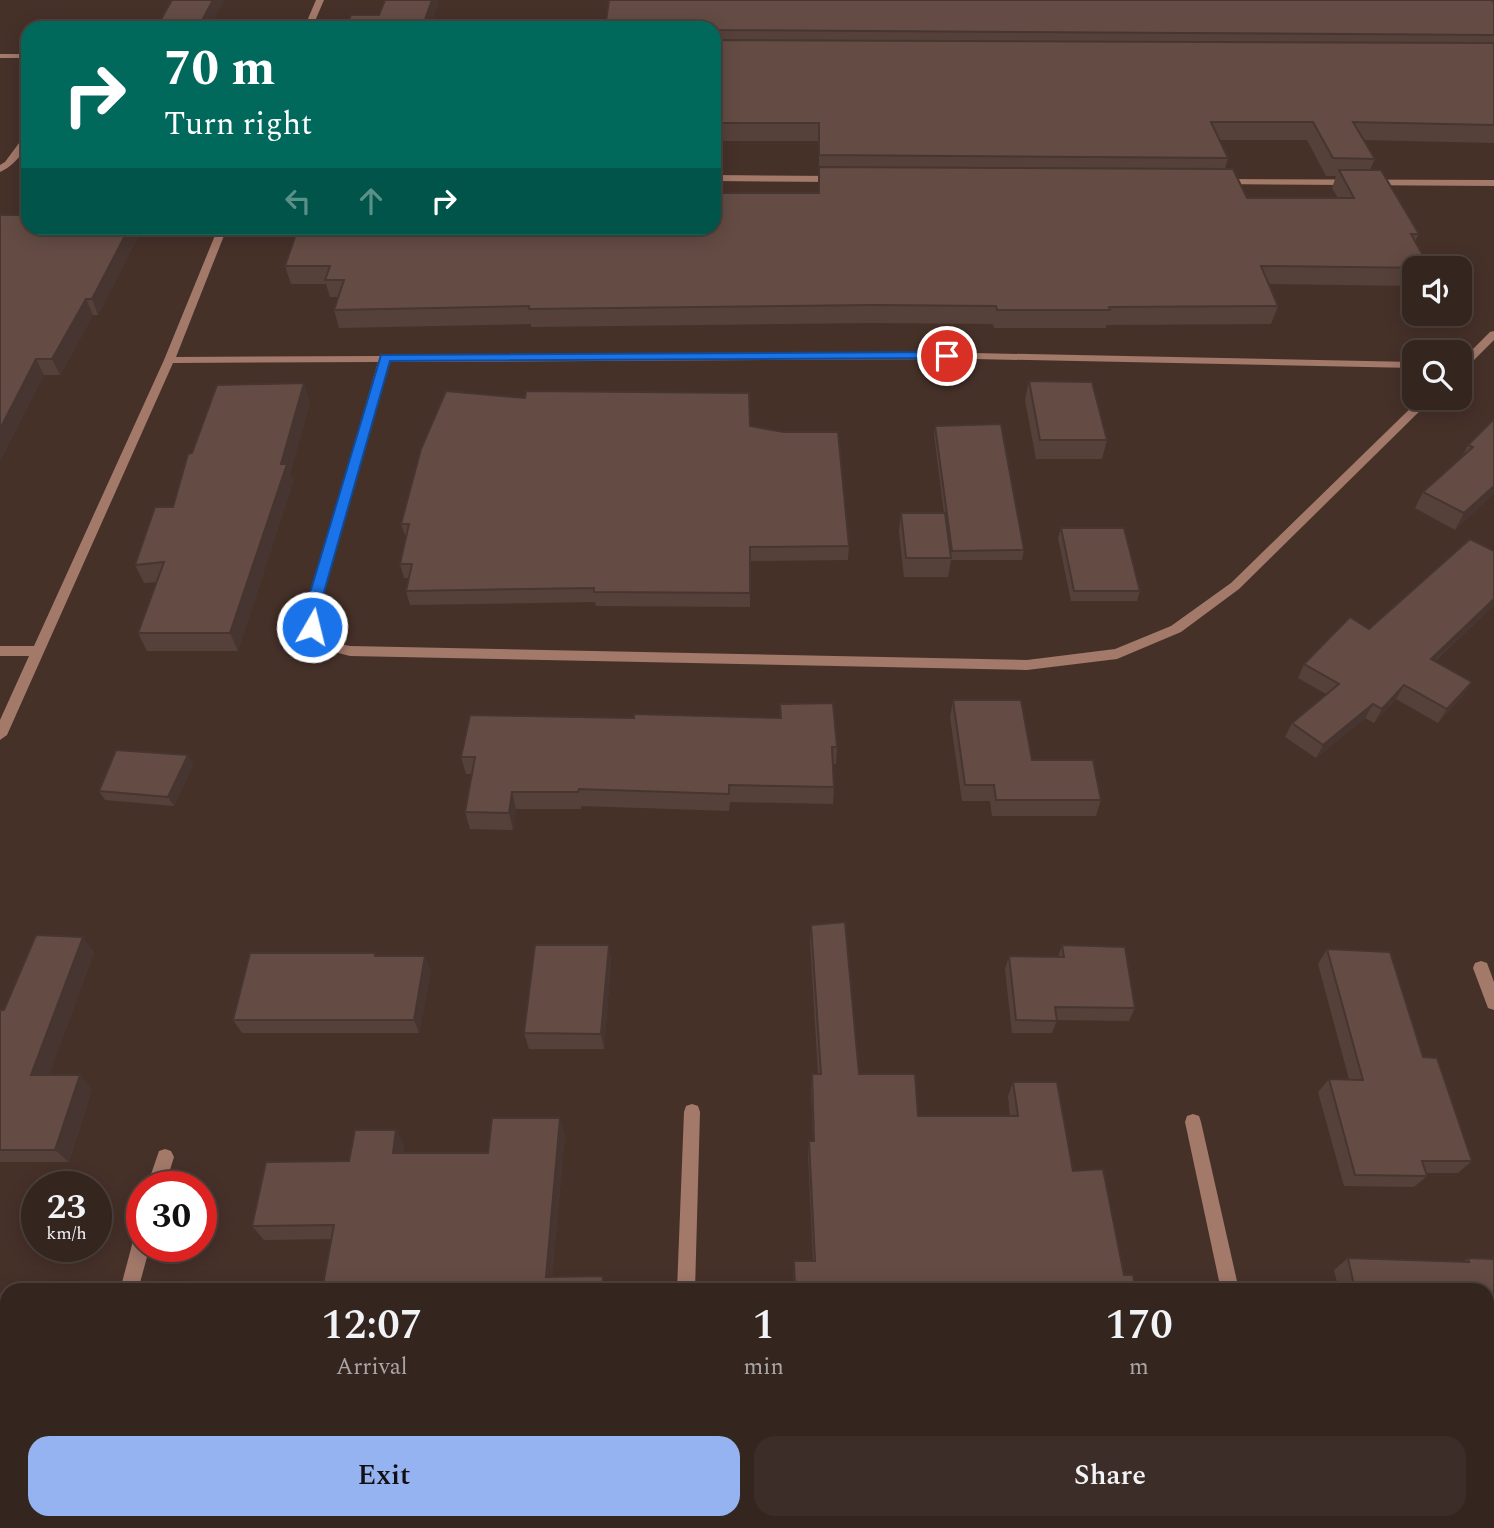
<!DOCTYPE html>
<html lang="en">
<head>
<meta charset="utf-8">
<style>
  :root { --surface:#34251f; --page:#3c2d28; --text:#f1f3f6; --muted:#a9a5a4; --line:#4e423d; --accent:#95b2f1 }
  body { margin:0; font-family:Spectral,serif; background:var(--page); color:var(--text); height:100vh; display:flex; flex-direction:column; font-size:26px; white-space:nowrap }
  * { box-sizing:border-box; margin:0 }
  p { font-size:23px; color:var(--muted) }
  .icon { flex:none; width:38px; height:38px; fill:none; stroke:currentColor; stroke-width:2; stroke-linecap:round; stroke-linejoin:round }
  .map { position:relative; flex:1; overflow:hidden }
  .sheet { position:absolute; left:0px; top:1283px; width:1494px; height:247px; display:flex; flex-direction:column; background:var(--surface); border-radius:21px 21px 0 0; box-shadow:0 4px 18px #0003,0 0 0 2px var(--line) }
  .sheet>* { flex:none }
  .hud { position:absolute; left:21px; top:21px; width:700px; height:214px; border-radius:21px; box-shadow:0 4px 18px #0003,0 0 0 2px var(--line); background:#00695c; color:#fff; overflow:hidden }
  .controls { position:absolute; left:1402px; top:256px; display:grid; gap:14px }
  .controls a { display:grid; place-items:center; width:70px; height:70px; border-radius:14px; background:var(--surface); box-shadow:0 4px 18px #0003,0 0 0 2px var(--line); font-size:35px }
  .speed { position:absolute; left:21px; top:1171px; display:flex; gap:14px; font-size:35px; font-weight:700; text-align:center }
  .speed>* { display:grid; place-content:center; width:91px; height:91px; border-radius:50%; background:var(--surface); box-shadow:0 4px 18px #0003,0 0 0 2px var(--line); line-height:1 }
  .speed small { font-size:18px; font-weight:400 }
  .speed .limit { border:10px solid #d22; background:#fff; color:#111 }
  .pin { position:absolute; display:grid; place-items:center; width:60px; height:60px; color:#fff; margin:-30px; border:4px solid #fff; border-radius:50%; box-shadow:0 2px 7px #0007 }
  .me { position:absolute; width:77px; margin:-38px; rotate:8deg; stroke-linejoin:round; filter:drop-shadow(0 0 5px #0008) }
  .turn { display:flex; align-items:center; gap:24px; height:147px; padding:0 28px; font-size:32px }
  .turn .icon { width:91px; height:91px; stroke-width:2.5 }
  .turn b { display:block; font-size:49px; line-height:60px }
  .lanes { display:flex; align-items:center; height:66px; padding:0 28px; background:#0003; justify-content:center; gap:35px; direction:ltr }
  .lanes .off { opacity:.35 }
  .eta { display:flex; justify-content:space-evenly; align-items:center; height:119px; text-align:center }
  .eta b { font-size:42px; font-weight:600; line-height:49px }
  .primary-button { display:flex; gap:14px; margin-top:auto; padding:14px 28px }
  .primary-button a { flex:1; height:80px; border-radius:21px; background:var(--accent); color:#111; font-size:28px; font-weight:600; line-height:80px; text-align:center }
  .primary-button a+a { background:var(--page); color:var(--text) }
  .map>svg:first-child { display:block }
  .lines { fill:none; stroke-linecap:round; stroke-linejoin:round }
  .minor { fill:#a3796a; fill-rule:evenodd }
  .wall { fill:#56413a; fill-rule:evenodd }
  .shaded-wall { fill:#463530 }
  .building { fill:#644c44; stroke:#463530; stroke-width:2 }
  .route { fill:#1a73e8; stroke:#114b97; stroke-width:2 }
</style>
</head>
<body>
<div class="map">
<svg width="1494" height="1528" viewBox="0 0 1494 1528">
  <rect width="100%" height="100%" fill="#463129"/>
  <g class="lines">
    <g class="minor">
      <polygon points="316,0 324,0 312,28 304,28"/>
      <rect x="0" y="54" width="28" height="4"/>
      <path d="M28 134C28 150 14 166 0 172V165L5 162 25 135Z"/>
      <polygon points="714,175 835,176 840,179 835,182 714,181"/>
      <polygon points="1219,179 1494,180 1494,186 1216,184 1216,180"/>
      <path d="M218 228H227L176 357 381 356 385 354 389 356 974 353 1414 362V368L974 359 389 362 317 613C320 634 330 642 350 646L1027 660 1115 649 1171 626 1231 583 1422 397H1434L1239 589 1181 632 1117 659 1027 670 350 656C324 650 308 641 305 613L378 362 173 363 7 735 0 740V720L29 656H0V646H34L164 360Z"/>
      <polygon points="1494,331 1494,340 1464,370 1460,371 1460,362 1490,332"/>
      <polygon points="1481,961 1487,963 1494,982 1494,1010 1488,1008 1473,968 1475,963"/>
      <polygon points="692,1104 698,1106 700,1112 695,1290 677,1290 684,1112 686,1106"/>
      <polygon points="1193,1114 1199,1116 1201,1122 1239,1290 1221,1290 1185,1122 1187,1116"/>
      <polygon points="165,1149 171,1151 174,1157 165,1186 147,1186 159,1151"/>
      <polygon points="142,1232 142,1246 150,1246 138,1290 120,1290 133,1241 136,1235"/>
      <polygon points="56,1522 76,1522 74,1528 54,1528"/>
      <rect x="668" y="1522" width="20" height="6"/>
      <polygon points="1271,1522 1291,1522 1292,1528 1272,1528"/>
    </g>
  </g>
  <g class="wall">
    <path d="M1494 3V143L1364 140 1375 159 1370 170 1419 234 1415 241 1414 286 1269 284 1278 306 1271 324 1106 325V328H994L993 324 871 323 531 327V324L339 328 334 310 338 297H330L326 284H291L285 266 819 193V141H714V28ZM1220 140H1307L1326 176H1336L1332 188 1338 198H1247L1225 169 1228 158Z"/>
    <polygon points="0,215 28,228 142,228 142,229 98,315 93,315 60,375 44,375 0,461"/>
    <polygon points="1029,381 1107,440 1102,459 1036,459 1025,400"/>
    <polygon points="310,402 290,473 293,482 238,651 147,651 138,633 157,582 144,583 135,565 173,507 192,453"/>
    <polygon points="1494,419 1494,493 1455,530 1415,508 1423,492 1462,457 1468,445"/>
    <polygon points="750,426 849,546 848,560 750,561 750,607 596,606 595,602 410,605 406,591 409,578 404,578 400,564 406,538 401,524"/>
    <polygon points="935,426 1024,550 1022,560 951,560 948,577 904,577 899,532 901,513 944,513 934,435"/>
    <polygon points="1061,528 1140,591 1137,601 1071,601 1058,538"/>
    <polygon points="1494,605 1435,661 1472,682 1463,695 1438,723 1396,699 1374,723 1365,718 1316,758 1285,737 1292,723 1326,694 1298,678 1304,664 1369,629"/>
    <polygon points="953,700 1032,760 1101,800 1096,816 992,816 990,801 962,801 950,717"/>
    <polygon points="780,704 837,747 836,764 833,764 834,787 833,804 730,802 729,811 581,806 581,809 516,809 513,830 470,829 465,812 472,774 466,774 461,757 634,718 780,718"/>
    <polygon points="188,755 193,765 174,806 105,800 99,791"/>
    <polygon points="811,925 859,1074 918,1116 1010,1116 1008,1096 1013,1082 1073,1171 1124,1275 1136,1290 793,1290 794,1261 813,1261 808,1155 809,1141 813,1141 811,1089 812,1074 818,1074 810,941"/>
    <polygon points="609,945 611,961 604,1049 529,1049 524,1033"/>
    <polygon points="1062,945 1135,1008 1129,1021 1057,1020 1052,1033 1012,1033 1005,969 1009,956 1058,957"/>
    <polygon points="1327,949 1423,1057 1472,1161 1458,1173 1426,1173 1427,1176 1414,1187 1344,1186 1318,1092 1329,1079 1349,1079 1318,964"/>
    <polygon points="94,952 49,1075 92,1089 69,1162 0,1162 0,1010 4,1010"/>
    <polygon points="375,953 377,956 431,970 419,1033 242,1033 233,1020"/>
    <polygon points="396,1130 404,1146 403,1153 488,1153 565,1134 552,1277 606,1290 332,1239 264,1240 252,1226"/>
    <polygon points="1348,1258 1463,1262 1468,1258 1494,1259 1494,1394 1488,1394 1488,1290 1339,1290 1334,1270"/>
    <rect x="1004" y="1522" width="146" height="6"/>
    <polygon points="1459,1522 1488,1522 1494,1528 1461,1528"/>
  </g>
  <g class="shaded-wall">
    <polygon points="213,0 225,0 210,28 198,28"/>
    <polygon points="432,0 438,0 439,3 430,28 422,28"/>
    <polygon points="129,228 142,228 142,229 98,315 92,299"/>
    <polygon points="86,299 93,315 60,375 52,359"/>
    <polygon points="36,359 44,375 0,461 0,429"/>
    <polygon points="304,383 310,402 290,473 293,482 238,651 230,633"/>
    <polygon points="1494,486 1494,493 1455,530 1464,513"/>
    <polygon points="1494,599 1494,605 1422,672 1431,659"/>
    <polygon points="1472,682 1463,695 1438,723 1447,709"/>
    <polygon points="1404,685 1396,699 1374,723 1382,709"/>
    <polygon points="1373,704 1365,718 1316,758 1323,745"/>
    <polygon points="188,755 193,765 174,806 168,797"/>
    <polygon points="512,792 516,809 513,830 509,813"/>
    <polygon points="83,937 94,952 44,1089 31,1075"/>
    <polygon points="609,945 611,961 604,1049 601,1034"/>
    <polygon points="425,956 431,970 419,1033 414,1020"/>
    <polygon points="80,1075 92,1089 69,1162 55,1150"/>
    <polygon points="560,1118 565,1134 551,1290 546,1277"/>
    <polygon points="396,1130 404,1146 401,1169 393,1153"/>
    <polygon points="603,1276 606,1290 602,1290"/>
    <rect x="550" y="1522" width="6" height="6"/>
  </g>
  <g class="building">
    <polygon points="172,0 213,0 198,28 156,28"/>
    <polygon points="385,0 432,0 422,28 346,28 351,15 379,15"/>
    <polygon points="609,0 1492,0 1494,3 1494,35 714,30 714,28 605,28"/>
    <polygon points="714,40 1494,43 1494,125 1353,122 1375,159 1333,158 1313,122 1211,122 1228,158 819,155 819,123 714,123"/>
    <polygon points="819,167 1233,169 1247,198 1354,198 1339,170 1381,170 1419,234 1411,234 1430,268 1261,266 1278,306 1109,307 1110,310 997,310 996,306 873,305 529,309 529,306 334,310 344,280 325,280 330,266 285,266 298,228 714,228 714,193 819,193"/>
    <polygon points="0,215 28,215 28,228 129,228 92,299 86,299 52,359 36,359 0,429"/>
    <polygon points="1029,381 1092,382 1107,440 1040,440"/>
    <polygon points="304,383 281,464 287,464 230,633 138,633 164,562 135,565 155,507 173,507 188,454 192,453 217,385"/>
    <polygon points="446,391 525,398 526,391 749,393 750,426 784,432 838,432 849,546 750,547 750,593 594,592 594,588 406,591 412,564 400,564 409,524 401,524 421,449"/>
    <polygon points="1494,419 1494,486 1464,513 1423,492 1473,447 1468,445"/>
    <polygon points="1001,424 1024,550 952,551 935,426"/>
    <polygon points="901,513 945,513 951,558 906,558"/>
    <polygon points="1061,528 1124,528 1140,591 1074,591"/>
    <polygon points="1470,539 1494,551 1494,599 1431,659 1472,682 1447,709 1404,685 1382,709 1373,704 1323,745 1292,723 1339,684 1304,664 1350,617 1369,629"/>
    <polygon points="953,700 1021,700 1032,760 1093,760 1101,800 996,800 994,785 965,785"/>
    <polygon points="833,703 837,747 832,747 834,787 729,785 729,794 579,789 578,792 512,792 509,813 465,812 475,757 461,757 470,715 634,718 634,714 781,718 780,704"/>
    <polygon points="116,750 188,755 168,797 99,791"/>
    <polygon points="845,922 859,1074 915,1074 918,1116 1018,1116 1013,1082 1057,1082 1073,1171 1103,1169 1124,1275 1133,1275 1136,1290 795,1290 794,1261 815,1261 809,1141 814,1141 812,1074 821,1074 811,925"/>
    <polygon points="36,935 83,937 31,1075 80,1075 55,1150 0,1150 0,1010 4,1010"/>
    <polygon points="535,945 609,945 601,1034 524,1033"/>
    <polygon points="1062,945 1125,947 1135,1008 1055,1007 1057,1021 1016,1020 1009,956 1064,957"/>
    <polygon points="1327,949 1390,952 1423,1057 1437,1058 1472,1161 1422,1161 1427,1176 1355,1175 1329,1079 1363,1080"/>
    <polygon points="250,953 375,953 375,956 425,956 414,1020 233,1020"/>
    <polygon points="492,1118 560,1118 546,1277 603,1276 602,1290 322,1290 334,1225 252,1226 266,1162 349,1161 355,1130 396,1130 393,1153 488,1153"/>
    <polygon points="1348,1258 1469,1262 1468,1258 1494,1259 1494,1384 1488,1384 1488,1290 1355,1290"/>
    <polygon points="1488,1484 1494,1484 1494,1528 1471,1528 1469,1522 1488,1522"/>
    <polygon points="162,1522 550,1522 550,1528 161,1528"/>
    <polygon points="792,1522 942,1522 942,1528 791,1528"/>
    <rect x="1009" y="1522" width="141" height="6"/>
  </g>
  <polygon class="route" points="947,352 953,356 951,358 390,361 318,613 319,627 312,632 305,627 304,613 381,355"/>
</svg>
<div class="controls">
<a><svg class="icon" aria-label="sound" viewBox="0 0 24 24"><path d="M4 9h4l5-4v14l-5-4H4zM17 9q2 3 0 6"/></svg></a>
<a><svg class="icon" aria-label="search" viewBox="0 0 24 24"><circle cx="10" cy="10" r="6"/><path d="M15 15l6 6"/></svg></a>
</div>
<div class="speed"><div>23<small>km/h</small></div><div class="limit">30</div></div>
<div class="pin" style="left:947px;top:356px;background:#d93025"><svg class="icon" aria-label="arrive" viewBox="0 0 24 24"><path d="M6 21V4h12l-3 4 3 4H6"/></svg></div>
<svg class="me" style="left:312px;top:627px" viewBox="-20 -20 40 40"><circle r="17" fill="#1a73e8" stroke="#fff" stroke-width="3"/><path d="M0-11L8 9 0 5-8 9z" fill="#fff"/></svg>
<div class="hud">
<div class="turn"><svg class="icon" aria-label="right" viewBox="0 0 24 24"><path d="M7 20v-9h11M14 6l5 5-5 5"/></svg><div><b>70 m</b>Turn right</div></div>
<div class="lanes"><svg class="icon off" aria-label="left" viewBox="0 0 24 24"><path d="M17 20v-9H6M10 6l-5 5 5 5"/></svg><svg class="icon off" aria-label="ahead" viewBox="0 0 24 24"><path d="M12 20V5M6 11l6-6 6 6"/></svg><svg class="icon" aria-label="right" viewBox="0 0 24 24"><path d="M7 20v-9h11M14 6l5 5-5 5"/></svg></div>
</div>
<section class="sheet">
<div class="eta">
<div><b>12:07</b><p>Arrival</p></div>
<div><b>1</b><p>min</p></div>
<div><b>170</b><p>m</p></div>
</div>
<div class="primary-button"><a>Exit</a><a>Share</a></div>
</section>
</div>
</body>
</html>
